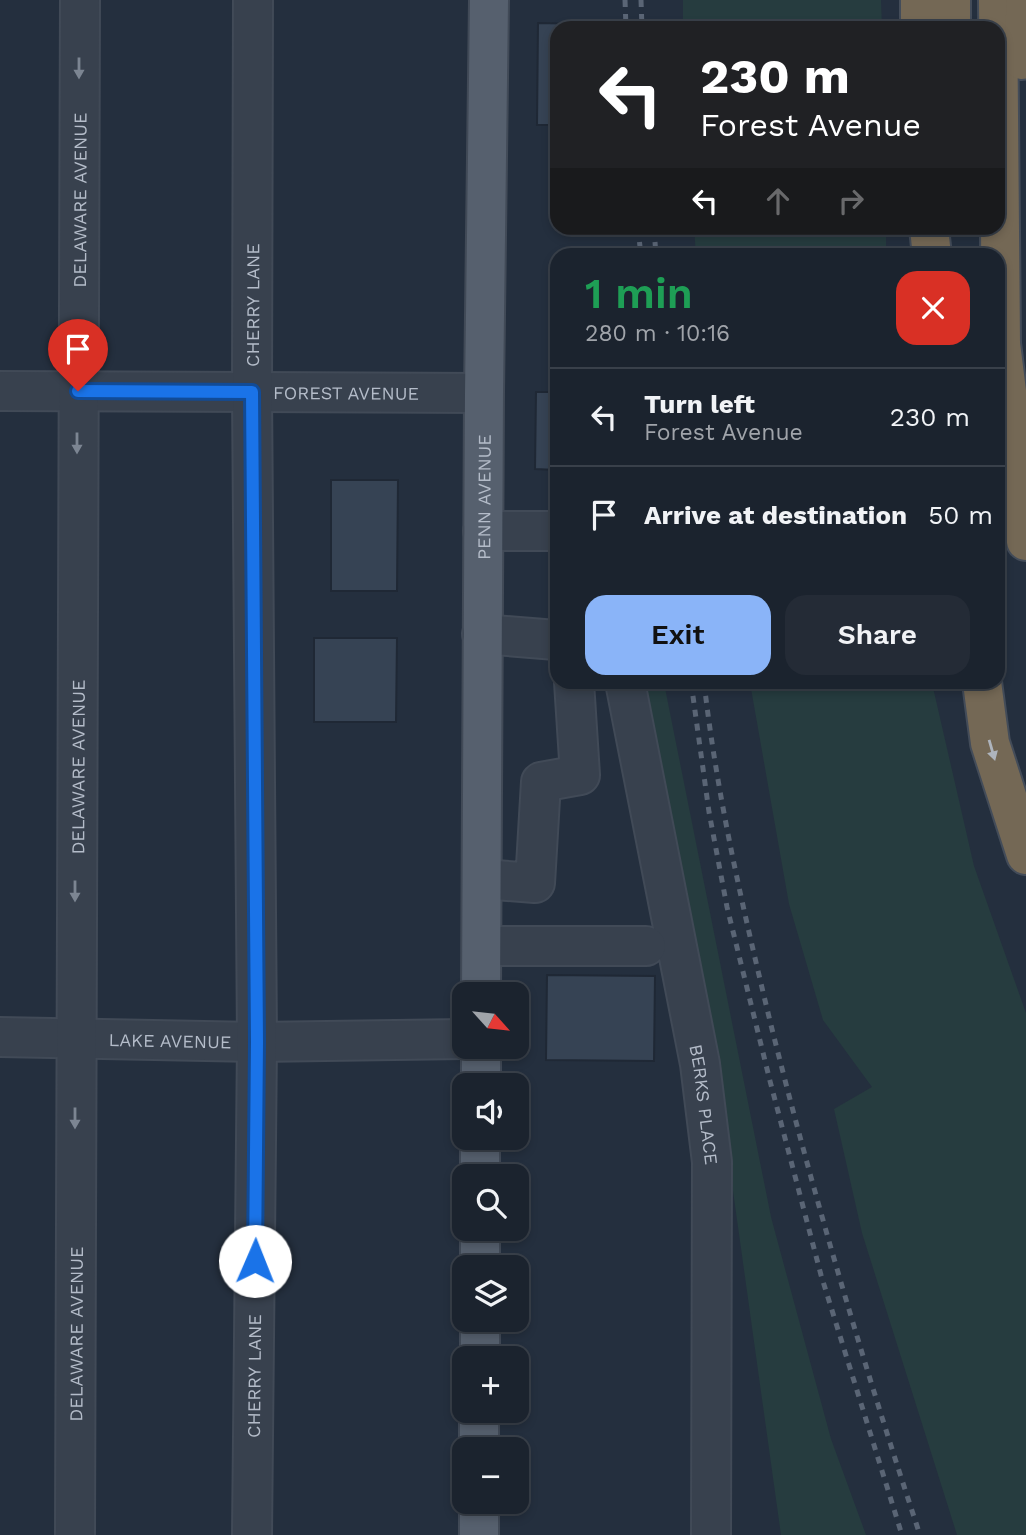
<!DOCTYPE html>
<html lang="en">
<head>
<meta charset="utf-8">
<style>
  :root { --surface:#1b232e; --page:#242b36; --text:#f1f3f6; --muted:#a0a4aa; --line:#39404a; --accent:#8ab4f8 }
  body { margin:0; font-family:"Work Sans",sans-serif; background:var(--page); color:var(--text); height:100vh; display:flex; flex-direction:column; font-size:26px; white-space:nowrap }
  * { box-sizing:border-box; margin:0 }
  p { font-size:23px; color:var(--muted) }
  .icon { flex:none; width:38px; height:38px; fill:none; stroke:currentColor; stroke-width:2; stroke-linecap:round; stroke-linejoin:round }
  .map { position:relative; flex:1; overflow:hidden }
  .side { position:absolute; left:550px; top:248px; width:455px; height:441px; display:flex; flex-direction:column; background:var(--surface); border-radius:21px; box-shadow:0 4px 10px #0003,0 0 0 2px var(--line) }
  .side>* { flex:none }
  .banner { position:absolute; left:550px; top:21px; width:455px; height:214px; border-radius:21px; box-shadow:0 4px 10px #0003,0 0 0 2px var(--line); background:#202124; color:#fff; overflow:hidden }
  .needle { width:46px; rotate:117deg }
  .buttons { position:absolute; left:452px; top:982px; display:grid; gap:14px }
  .buttons a { display:grid; place-items:center; width:77px; height:77px; border-radius:14px; background:var(--surface); box-shadow:0 4px 10px #0003,0 0 0 2px var(--line); font-size:35px }
  .pin { position:absolute; display:grid; place-items:center; width:60px; height:60px; color:#fff; margin:-72px -30px; border-radius:50% 50% 50% 0; rotate:-45deg; box-shadow:0 0 7px #0007 }
  .pin .icon { rotate:45deg }
  .me { position:absolute; width:77px; margin:-38px; rotate:1deg; stroke-linejoin:round; filter:drop-shadow(0 0 5px #0008) }
  .turn { display:flex; align-items:center; gap:24px; height:147px; padding:0 35px; font-size:32px }
  .turn .icon { width:91px; height:91px; stroke-width:2.5 }
  .turn b { display:block; font-size:49px; line-height:60px }
  .lanes { display:flex; align-items:center; height:66px; padding:0 35px; background:#0003; justify-content:center; gap:35px; direction:ltr }
  .lanes .off { opacity:.35 }
  .round { display:grid; place-items:center; flex:none; width:74px; height:74px; border-radius:21px; background:var(--page) }
  .headline { display:flex; align-items:center; justify-content:space-between; height:119px; padding:0 35px }
  h1 { font-size:42px; font-weight:600; line-height:52px; color:#1e9e55 }
  .primary-button { display:flex; gap:14px; margin-top:auto; padding:14px 35px }
  .primary-button a { flex:1; height:80px; border-radius:21px; background:var(--accent); color:#111; font-size:28px; font-weight:600; line-height:80px; text-align:center }
  .primary-button a+a { background:var(--page); color:var(--text) }
  ul { padding:0; list-style:none }
  li { display:flex; align-items:center; gap:21px; height:98px; padding:0 35px; border-top:2px solid var(--line) }
  li div { flex:1 }
  li b { display:block; font-size:26px }
  li em { font-style:normal }
  .map>svg:first-child { display:block }
  .green { fill:#263c3f }
  .building { fill:#364354; stroke:#1f2835; stroke-width:2 }
  .lines { fill:none; stroke-linecap:round; stroke-linejoin:round }
  .minor-casing { stroke:#414a57; stroke-width:42 }
  .major-casing { stroke:#414a57; stroke-width:42 }
  .highway-casing { stroke:#434c59; stroke-width:42 }
  .minor { stroke:#38414e; stroke-width:38 }
  .major { stroke:#56606e; stroke-width:38 }
  .highway { stroke:#746855; stroke-width:38 }
  .rail { stroke:#5a6575; stroke-width:5; stroke-dasharray:7 7; stroke-linecap:butt }
  .oneway { fill:#7c8592 }
  .oneway2 { fill:#aeb4bd }
  .route-casing { stroke:#114b97; stroke-width:18 }
  .route { stroke:#1a73e8; stroke-width:12 }
  .labels { text-anchor:middle; dominant-baseline:central; stroke-width:7; stroke-linejoin:round; paint-order:stroke }
  .street-label { font-size:18px; fill:#b4bcc9; stroke:#1d2633 }
</style>
</head>
<body>
<div class="map">
<svg width="1026" height="1535" viewBox="0 0 1026 1535">
  <rect width="100%" height="100%" fill="#242f3e"/>
  <g class="green">
    <polygon points="683,0 881,0 882,28 683,28"/>
    <polygon points="694,228 886,228 886,255 696,255"/>
    <polygon points="639,683 664,683 771,1217 831,1439 866,1535 781,1535 727,1148"/>
    <polygon points="750,683 932,683 974,866 1026,1013 1026,1535 957,1535 862,1233 834,1109 872,1087 823,1020 789,904"/>
  </g>
  <g class="building">
    <polygon points="538,23 586,24 586,28 556,28 556,125 537,125"/>
    <polygon points="536,392 556,392 556,470 535,469"/>
    <polygon points="331,480 398,480 397,591 331,591"/>
    <polygon points="314,638 397,638 396,722 314,722"/>
    <polygon points="547,975 655,976 654,1061 546,1060"/>
  </g>
  <g class="lines">
    <g class="minor-casing">
      <g id="minor">
        <path id="s1" d="M0 391 484 393"/>
        <polyline points="483,531 556,531"/>
        <polyline points="482,634 556,640"/>
        <path id="s2" d="M625 682 700 1064 712 1162 711 1535"/>
        <polyline points="482,879 535,883 541,782 580,775 574,682"/>
        <polyline points="482,946 646,946"/>
        <path id="s3" d="M0 1037 257 1042 464 1039"/>
        <path id="s4" d="M75 1535 80 0"/>
        <path id="s5" d="M252 1535 257 1042 252 392 253 0"/>
      </g>
    </g>
    <g class="major-casing">
      <g id="major">
        <path id="s6" d="M481 994 484 393 489 0"/>
        <polyline points="481,1085 481,1046"/>
        <polyline points="480,1176 480,1138"/>
        <polyline points="480,1267 480,1228"/>
        <polyline points="480,1358 480,1320"/>
        <polyline points="479,1449 479,1410"/>
        <polyline points="479,1535 479,1502"/>
      </g>
    </g>
    <g class="highway-casing">
      <g id="highway">
        <polyline points="920,0 920,28"/>
        <polyline points="998,0 1001,344 1026,541"/>
        <polyline points="951,28 951,0"/>
        <polyline points="1022,60 1026,1"/>
        <polyline points="929,228 932,256"/>
        <polyline points="982,682 990,743 1026,855"/>
      </g>
    </g>
    <use href="#minor" class="minor"/>
    <use href="#major" class="major"/>
    <use href="#highway" class="highway"/>
    <g class="rail">
      <polyline points="625,0 626,28"/>
      <polyline points="641,0 642,28"/>
      <polyline points="638,228 641,256"/>
      <polyline points="654,228 656,256"/>
      <polyline points="691,682 709,812 727,907 770,1081 821,1275 902,1535"/>
      <path d="M704 682C717 797 743 909 770 1021 813 1194 864 1366 920 1535"/>
    </g>
  </g>
  <defs><path id="oneway-solid" d="M-6-.8H1V-3.2L6.5 0L1 3.2V.8H-6Z" transform="scale(1.75)"/></defs>
  <g class="oneway">
    <use href="#oneway-solid" transform="translate(79 68) rotate(90)"/>
    <use href="#oneway-solid" transform="translate(77 443) rotate(90)"/>
    <use href="#oneway-solid" transform="translate(75 891) rotate(90)"/>
    <use href="#oneway-solid" transform="translate(75 1118) rotate(90)"/>
  </g>
  <use class="oneway2" href="#oneway-solid" transform="translate(992 750) rotate(74)"/>
  <g class="lines">
    <g class="route-casing">
      <polyline id="route" points="78,391 252,392 257,1042 255,1261"/>
    </g>
    <use href="#route" class="route"/>
  </g>
  <g class="labels">
    <g class="street-label">
      <text stroke="none"><textPath href="#s4" startOffset="1335">DELAWARE AVENUE</textPath></text>
      <text stroke="none"><textPath href="#s5" startOffset="1230">CHERRY LANE</textPath></text>
      <text stroke="none"><textPath href="#s1" startOffset="346">FOREST AVENUE</textPath></text>
      <text stroke="none"><textPath href="#s6" startOffset="497">PENN AVENUE</textPath></text>
      <text stroke="none"><textPath href="#s4" startOffset="768">DELAWARE AVENUE</textPath></text>
      <text stroke="none"><textPath href="#s3" startOffset="170">LAKE AVENUE</textPath></text>
      <text stroke="none"><textPath href="#s2" startOffset="430">BERKS PLACE</textPath></text>
      <text stroke="none"><textPath href="#s4" startOffset="201">DELAWARE AVENUE</textPath></text>
      <text stroke="none"><textPath href="#s5" startOffset="159">CHERRY LANE</textPath></text>
    </g>
  </g>
</svg>
<div class="buttons">
<a><svg class="needle" viewBox="-14 -14 28 28"><path d="M0-13l5 13h-10z" fill="#e53935"/><path d="M0 13l5-13h-10z" fill="#a0a4aa"/></svg></a>
<a><svg class="icon" aria-label="sound" viewBox="0 0 24 24"><path d="M4 9h4l5-4v14l-5-4H4zM17 9q2 3 0 6"/></svg></a>
<a><svg class="icon" aria-label="search" viewBox="0 0 24 24"><circle cx="10" cy="10" r="6"/><path d="M15 15l6 6"/></svg></a>
<a><svg class="icon" aria-label="layers" viewBox="0 0 24 24"><path d="M12 4l9 5-9 5-9-5zM3 14l9 5 9-5"/></svg></a>
<a>+</a>
<a>−</a>
</div>
<div class="pin" style="left:78px;top:391px;background:#d93025"><svg class="icon" aria-label="arrive" viewBox="0 0 24 24"><path d="M6 21V4h12l-3 4 3 4H6"/></svg></div>
<svg class="me" style="left:255px;top:1261px" viewBox="-20 -20 40 40"><circle r="19" fill="#fff"/><path d="M0-13L10 11 0 6-10 11z" fill="#1a73e8"/></svg>
<div class="banner">
<div class="turn"><svg class="icon" aria-label="left" viewBox="0 0 24 24"><path d="M17 20v-9H6M10 6l-5 5 5 5"/></svg><div><b>230 m</b>Forest Avenue</div></div>
<div class="lanes"><svg class="icon" aria-label="left" viewBox="0 0 24 24"><path d="M17 20v-9H6M10 6l-5 5 5 5"/></svg><svg class="icon off" aria-label="ahead" viewBox="0 0 24 24"><path d="M12 20V5M6 11l6-6 6 6"/></svg><svg class="icon off" aria-label="right" viewBox="0 0 24 24"><path d="M7 20v-9h11M14 6l5 5-5 5"/></svg></div>
</div>
<section class="side">
<div class="headline"><div><h1>1 min</h1><p>280 m · 10:16</p></div><a class="round" style="background:#d93025;color:#fff"><svg class="icon" aria-label="close" viewBox="0 0 24 24"><path d="M6 6l12 12M18 6L6 18"/></svg></a></div>
<ul>
<li><svg class="icon" aria-label="left" viewBox="0 0 24 24"><path d="M17 20v-9H6M10 6l-5 5 5 5"/></svg><div><b>Turn left</b><p>Forest Avenue</p></div><em>230 m</em></li>
<li><svg class="icon" aria-label="arrive" viewBox="0 0 24 24"><path d="M6 21V4h12l-3 4 3 4H6"/></svg><div><b>Arrive at destination</b></div><em>50 m</em></li>
</ul>
<div class="primary-button"><a>Exit</a><a>Share</a></div>
</section>
</div>
</body>
</html>
